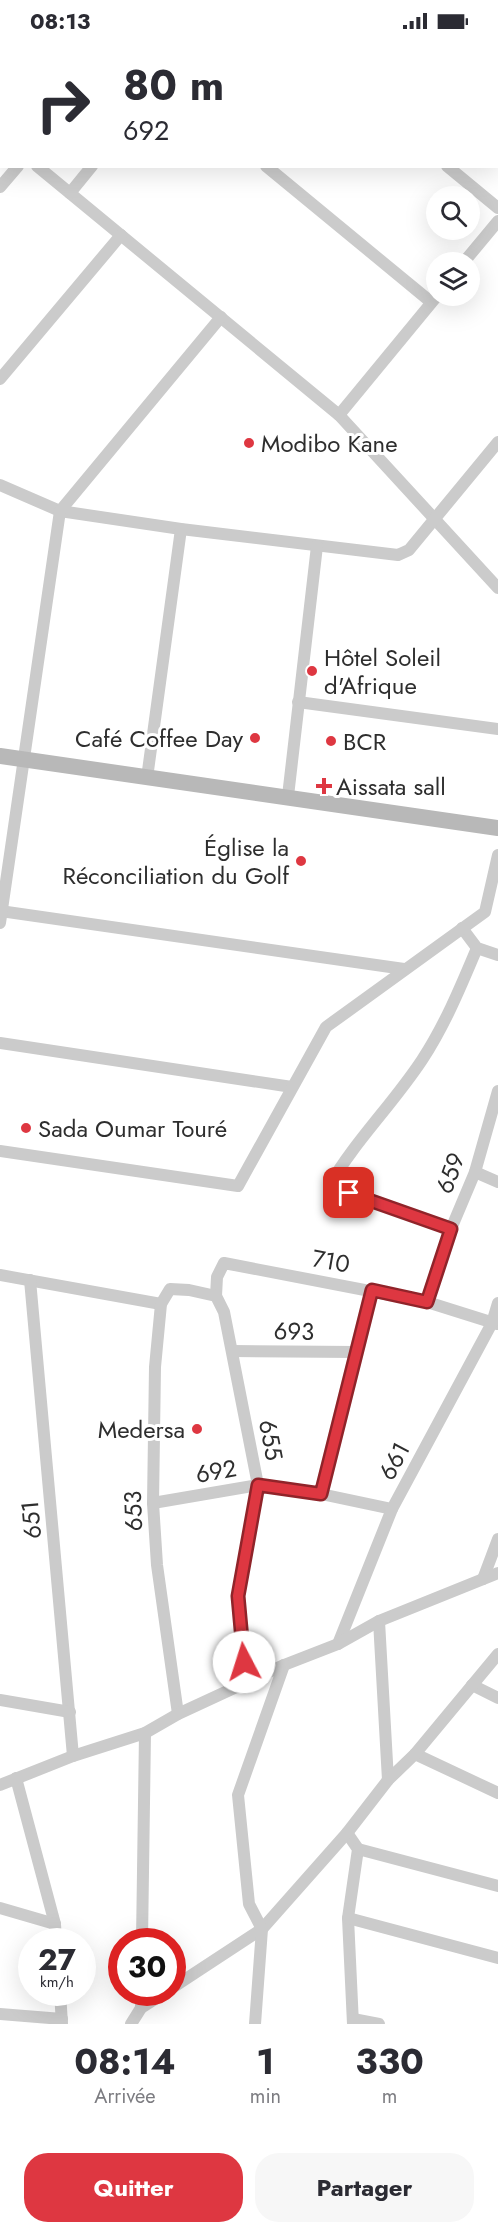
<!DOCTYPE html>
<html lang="fr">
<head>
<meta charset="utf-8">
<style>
  :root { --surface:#fff; --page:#f7f7f7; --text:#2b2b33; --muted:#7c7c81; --accent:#de3741 }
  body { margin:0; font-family:Jost,sans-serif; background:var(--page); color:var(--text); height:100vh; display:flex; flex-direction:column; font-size:22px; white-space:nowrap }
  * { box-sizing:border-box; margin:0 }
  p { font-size:20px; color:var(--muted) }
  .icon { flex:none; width:33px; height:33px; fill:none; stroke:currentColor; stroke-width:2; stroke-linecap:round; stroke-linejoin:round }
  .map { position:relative; height:1982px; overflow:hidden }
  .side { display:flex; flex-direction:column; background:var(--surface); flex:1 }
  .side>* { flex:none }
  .hud { position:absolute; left:0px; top:0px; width:498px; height:126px; box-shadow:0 6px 24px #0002; background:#fff; color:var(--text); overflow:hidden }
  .tools { position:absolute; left:426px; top:144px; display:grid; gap:12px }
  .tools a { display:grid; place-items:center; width:54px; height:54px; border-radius:50%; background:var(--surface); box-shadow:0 6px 24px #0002; font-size:30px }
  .speed { position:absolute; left:18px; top:1886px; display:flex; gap:12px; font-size:30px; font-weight:700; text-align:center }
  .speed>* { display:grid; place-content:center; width:78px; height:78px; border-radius:50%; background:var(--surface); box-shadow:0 6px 24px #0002; line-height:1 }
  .speed small { font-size:15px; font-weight:400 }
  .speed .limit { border:9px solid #d22; background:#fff; color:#111 }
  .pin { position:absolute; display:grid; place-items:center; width:51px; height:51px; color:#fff; margin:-26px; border-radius:12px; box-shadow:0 3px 9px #0006 }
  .me { position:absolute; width:66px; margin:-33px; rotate:355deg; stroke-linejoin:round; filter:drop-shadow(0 0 4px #0008) }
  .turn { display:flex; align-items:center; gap:21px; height:126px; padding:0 24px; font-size:27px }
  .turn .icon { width:78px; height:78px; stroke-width:2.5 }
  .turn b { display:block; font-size:42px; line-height:51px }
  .eta { display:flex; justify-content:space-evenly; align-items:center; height:102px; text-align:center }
  .eta b { font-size:36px; font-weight:700; line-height:42px }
  .cta { display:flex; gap:12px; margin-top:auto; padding:12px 24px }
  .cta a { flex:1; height:69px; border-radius:24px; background:var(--accent); color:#fff; font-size:24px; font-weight:700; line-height:69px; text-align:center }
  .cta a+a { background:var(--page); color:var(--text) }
  .status { display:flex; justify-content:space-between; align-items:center; height:42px; padding:0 30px; background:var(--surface); direction:ltr }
  .status svg { height:16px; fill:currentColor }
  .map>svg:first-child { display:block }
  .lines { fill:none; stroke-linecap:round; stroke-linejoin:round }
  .street { stroke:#cbcbcb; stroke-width:12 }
  .secondary { stroke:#b8b8b8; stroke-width:16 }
  .route-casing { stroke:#90242a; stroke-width:15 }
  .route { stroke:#de3741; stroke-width:10 }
  .poi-dot { fill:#de3741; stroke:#fff; stroke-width:2 }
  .labels { text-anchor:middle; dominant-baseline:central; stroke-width:6; stroke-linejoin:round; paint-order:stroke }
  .poi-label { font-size:24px; fill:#2e2e2e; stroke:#fff; text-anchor:start }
  .street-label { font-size:24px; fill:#2e2e2e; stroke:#fff }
</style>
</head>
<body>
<div class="status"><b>08:13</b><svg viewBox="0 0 49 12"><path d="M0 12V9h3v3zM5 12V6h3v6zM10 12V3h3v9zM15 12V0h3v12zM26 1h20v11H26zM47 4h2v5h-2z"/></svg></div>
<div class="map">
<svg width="498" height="1982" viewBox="0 0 498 1982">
  <rect width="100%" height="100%" fill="#fff"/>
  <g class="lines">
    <g class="street">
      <polyline points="114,0 116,2"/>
      <polyline points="296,0 298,2"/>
      <polyline points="479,0 481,2"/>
      <polyline points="194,2 195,0"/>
      <polyline points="496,14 498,15"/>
      <polyline points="0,94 2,95"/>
      <polyline points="37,124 339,373 498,546"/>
      <polyline points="266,124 431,260"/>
      <polyline points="447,124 498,166"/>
      <polyline points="0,145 18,124"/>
      <polyline points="70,151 92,124"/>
      <polyline points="464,220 498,179"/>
      <polyline points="0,337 121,193"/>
      <polyline points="339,373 437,254"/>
      <polyline points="0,443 60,469 181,487 398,513 409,508 498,400"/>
      <polyline points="298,660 498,687"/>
      <polyline points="147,736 181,487"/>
      <polyline points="288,754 317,504"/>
      <polyline points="0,869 404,927"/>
      <polyline points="0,881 60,469 221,275"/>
      <polyline points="462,886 477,906 498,913"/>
      <polyline points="0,1001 292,1045"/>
      <polyline points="0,1109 238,1144 326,985 485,870 498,813"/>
      <polyline points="475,1130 498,1140"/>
      <path d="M451 1187 329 1144C355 1099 393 1062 422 1018 445 983 461 944 477 906"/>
      <polyline points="0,1233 161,1262"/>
      <polyline points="30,1238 73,1714"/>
      <polyline points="216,1254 217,1235 224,1221 427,1260 497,1282"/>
      <polyline points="427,1260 451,1187 475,1130 498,1049"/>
      <polyline points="232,1309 356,1310"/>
      <polyline points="321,1452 372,1248"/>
      <polyline points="153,1461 258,1443 321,1452 392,1467"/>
      <polyline points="483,1537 498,1497"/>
      <polyline points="379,1579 388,1738"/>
      <polyline points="338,1602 392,1467 492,1281 498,1261"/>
      <polyline points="472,1643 498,1656"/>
      <polyline points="0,1658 70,1670"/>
      <polyline points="178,1672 157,1523 153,1461 155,1325 161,1262 170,1247 189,1248 216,1254 224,1270 258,1443 238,1554 247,1642"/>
      <polyline points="415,1712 498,1751"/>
      <polyline points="16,1736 55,1882 56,1899"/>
      <polyline points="0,1743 73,1714 145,1691 178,1672 284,1623 338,1602 379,1579 498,1531"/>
      <polyline points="347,1791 358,1807 348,1876 353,1982"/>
      <polyline points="358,1807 498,1844"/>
      <polyline points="0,1866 55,1882"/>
      <polyline points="348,1876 498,1916"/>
      <polyline points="142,1899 145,1691"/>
      <polyline points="172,1946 262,1887 347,1791 388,1738 415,1712 498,1612"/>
      <polyline points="60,1950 62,1982"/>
      <polyline points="141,1966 141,1950"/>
      <polyline points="0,1972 62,1977"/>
      <polyline points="353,1977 379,1982"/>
      <polyline points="131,1982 141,1966 166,1950"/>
      <polyline points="255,1982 262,1887 249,1862 238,1753 284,1623"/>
    </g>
    <polyline class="secondary" points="0,714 498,786"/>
  </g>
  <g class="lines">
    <g class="route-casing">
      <polyline id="route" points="244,1620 238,1554 258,1443 321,1452 372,1248 427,1260 451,1187 349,1151"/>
    </g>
    <use href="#route" class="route"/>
  </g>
  <g class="poi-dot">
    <circle cx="249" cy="401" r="6"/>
    <circle cx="312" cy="629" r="6"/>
    <circle cx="255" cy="696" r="6"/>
    <circle cx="331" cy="699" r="6"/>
    <path d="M321 735h6v6h6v6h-6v6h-6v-6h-6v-6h6z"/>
    <circle cx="301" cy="819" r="6"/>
    <circle cx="26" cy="1086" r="6"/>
    <circle cx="197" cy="1387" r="6"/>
  </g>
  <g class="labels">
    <g class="poi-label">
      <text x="261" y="401">Modibo Kane</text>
      <text x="324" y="615">Hôtel Soleil<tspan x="324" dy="28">d'Afrique</tspan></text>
      <text x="243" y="696" text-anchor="end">Café Coffee Day</text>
      <text x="343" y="699">BCR</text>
      <text x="336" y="744">Aissata sall</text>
      <text x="289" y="805" text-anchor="end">Église la<tspan x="289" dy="28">Réconciliation du Golf</tspan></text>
      <text x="38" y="1086">Sada Oumar Touré</text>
      <text x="185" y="1387" text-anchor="end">Medersa</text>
    </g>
    <g class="street-label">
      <text transform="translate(450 1131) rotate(-70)">659</text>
      <text transform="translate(331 1219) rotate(10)">710</text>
      <text transform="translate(294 1289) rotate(1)">693</text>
      <text transform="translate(271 1398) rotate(79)">655</text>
      <text transform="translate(394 1419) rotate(-62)">661</text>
      <text transform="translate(216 1429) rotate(-10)">692</text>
      <text transform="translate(133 1469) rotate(-92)">653</text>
      <text transform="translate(31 1478) rotate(-95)">651</text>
    </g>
  </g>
</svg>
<div class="tools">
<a><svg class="icon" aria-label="search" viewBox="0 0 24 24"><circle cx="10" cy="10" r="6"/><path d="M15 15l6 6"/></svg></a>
<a><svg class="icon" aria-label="layers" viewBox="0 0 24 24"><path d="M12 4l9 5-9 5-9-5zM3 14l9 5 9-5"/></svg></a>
</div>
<div class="speed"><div>27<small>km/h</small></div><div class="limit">30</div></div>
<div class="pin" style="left:349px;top:1151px;background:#d93025"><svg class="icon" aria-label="arrive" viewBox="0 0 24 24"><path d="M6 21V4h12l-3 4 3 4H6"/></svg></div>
<svg class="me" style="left:244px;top:1620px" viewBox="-20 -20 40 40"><circle r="19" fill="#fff"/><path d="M0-13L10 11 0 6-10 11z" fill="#de3741"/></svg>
<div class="hud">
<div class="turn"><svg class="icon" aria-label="right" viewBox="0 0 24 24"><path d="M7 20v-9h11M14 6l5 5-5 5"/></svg><div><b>80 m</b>692</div></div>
</div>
</div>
<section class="side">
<div class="eta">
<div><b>08:14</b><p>Arrivée</p></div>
<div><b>1</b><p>min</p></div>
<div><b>330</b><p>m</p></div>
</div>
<div class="cta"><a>Quitter</a><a>Partager</a></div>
</section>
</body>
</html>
